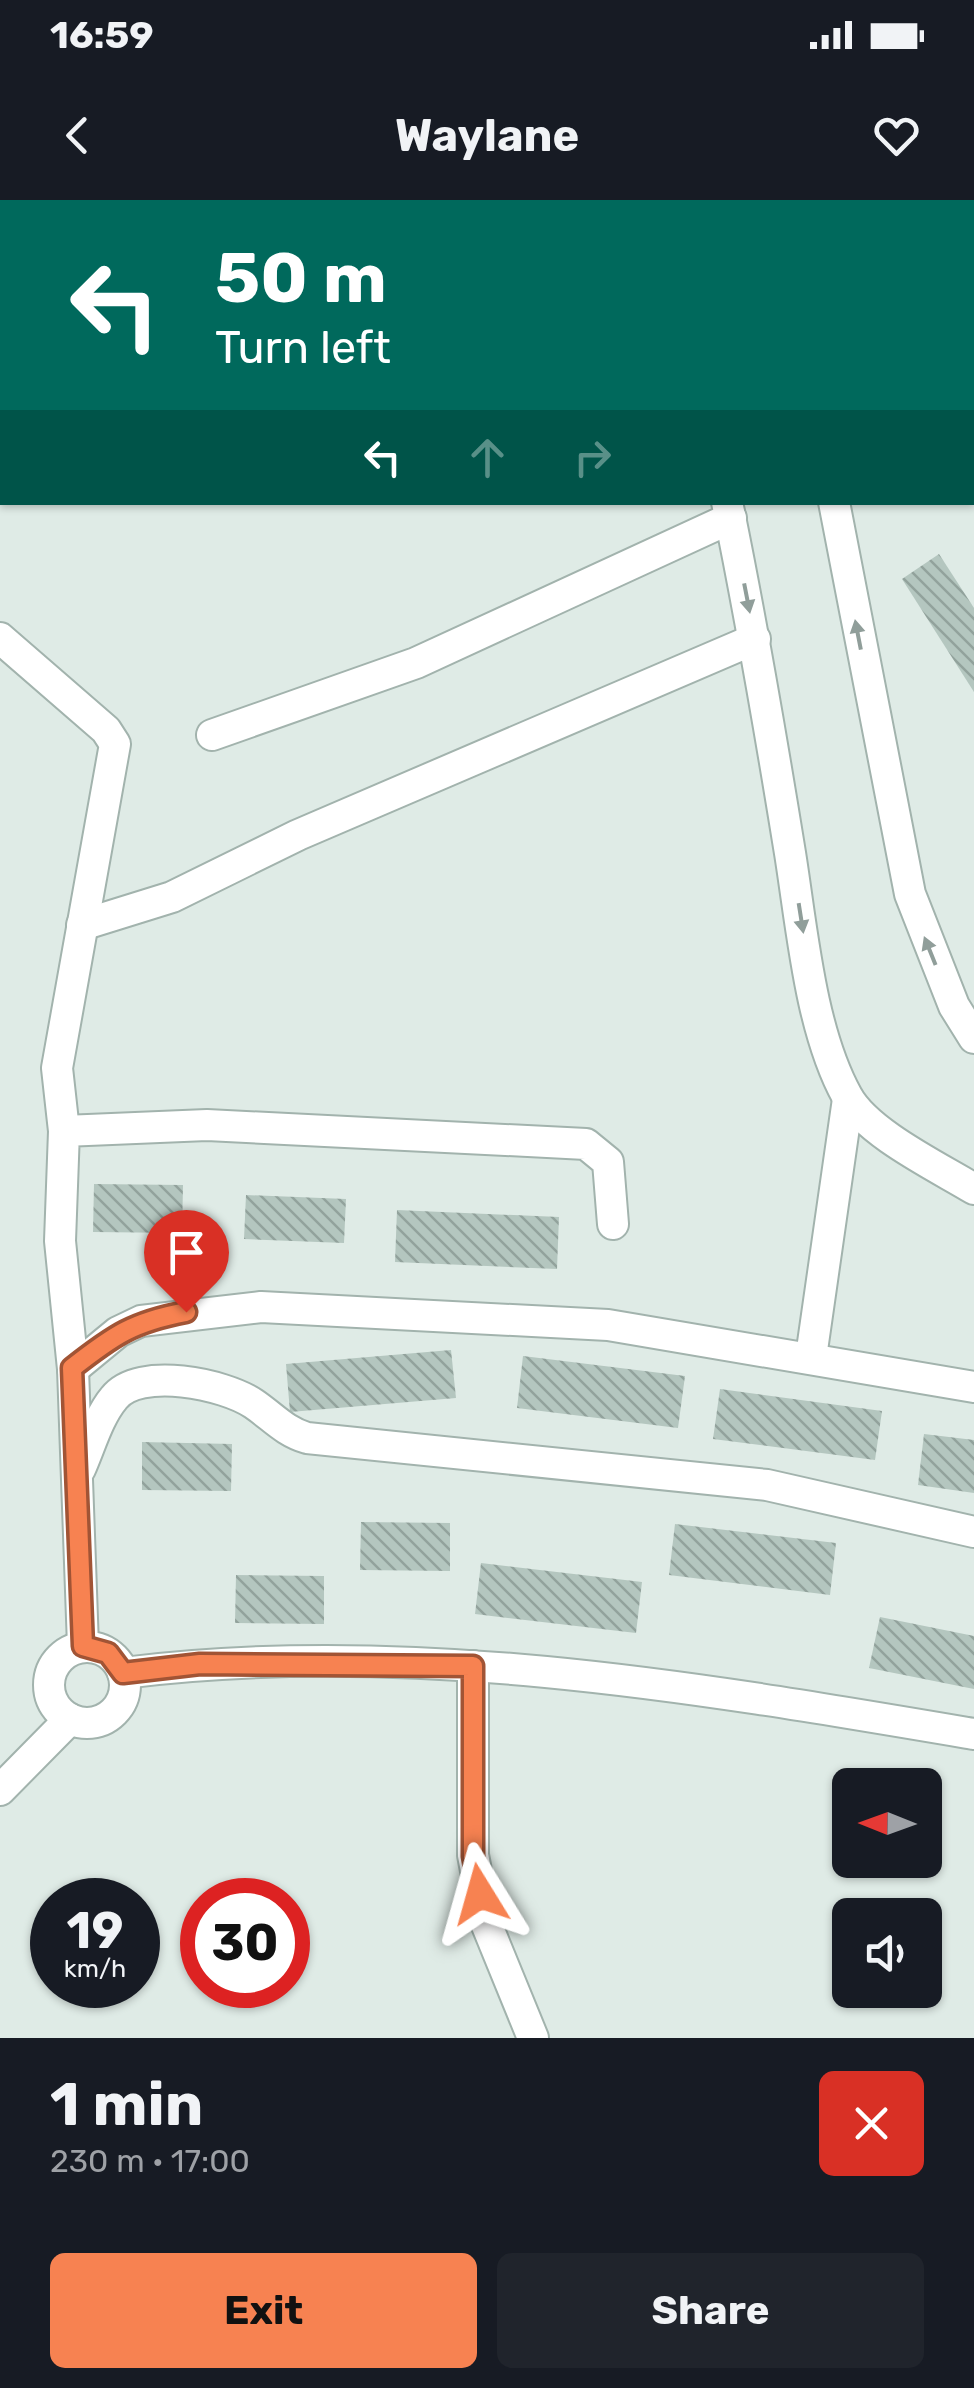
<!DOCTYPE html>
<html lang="en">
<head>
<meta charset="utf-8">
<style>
  :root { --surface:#171b24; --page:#20242c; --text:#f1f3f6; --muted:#9ea1a6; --accent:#f78251 }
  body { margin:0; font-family:Rubik,sans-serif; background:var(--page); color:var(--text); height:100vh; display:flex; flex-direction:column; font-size:38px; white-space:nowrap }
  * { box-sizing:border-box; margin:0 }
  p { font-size:32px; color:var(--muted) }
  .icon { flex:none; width:55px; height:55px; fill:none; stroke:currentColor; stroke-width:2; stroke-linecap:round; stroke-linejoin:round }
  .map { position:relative; height:1838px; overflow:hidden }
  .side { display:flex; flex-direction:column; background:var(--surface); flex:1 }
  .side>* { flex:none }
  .guide { position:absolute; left:0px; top:0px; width:975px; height:305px; box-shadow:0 2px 8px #0004; background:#00695c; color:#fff; overflow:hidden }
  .needle { width:65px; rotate:271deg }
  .buttons { position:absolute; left:832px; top:1568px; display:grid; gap:20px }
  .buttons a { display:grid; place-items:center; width:110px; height:110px; border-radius:15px; background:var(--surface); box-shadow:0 2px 8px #0004; font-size:50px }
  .speed { position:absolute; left:30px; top:1678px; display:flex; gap:20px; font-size:50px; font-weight:700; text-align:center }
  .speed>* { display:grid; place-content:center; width:130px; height:130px; border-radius:50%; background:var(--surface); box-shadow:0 2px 8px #0004; line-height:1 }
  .speed small { font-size:25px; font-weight:400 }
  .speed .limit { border:15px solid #d22; background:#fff; color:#111 }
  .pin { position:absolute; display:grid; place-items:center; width:85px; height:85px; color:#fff; margin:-102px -42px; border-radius:50% 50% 50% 0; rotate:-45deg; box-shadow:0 0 10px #0007 }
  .pin .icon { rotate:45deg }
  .me { position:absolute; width:110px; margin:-55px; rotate:352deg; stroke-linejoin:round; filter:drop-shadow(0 0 8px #0008) }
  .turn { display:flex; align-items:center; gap:35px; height:210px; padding:0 50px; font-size:45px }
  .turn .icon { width:130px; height:130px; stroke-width:2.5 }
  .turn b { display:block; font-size:70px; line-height:85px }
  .lanes { display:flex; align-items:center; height:95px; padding:0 50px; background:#0003; justify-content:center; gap:50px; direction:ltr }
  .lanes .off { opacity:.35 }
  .round { display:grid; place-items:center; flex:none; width:105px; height:105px; border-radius:15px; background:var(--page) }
  .overview { display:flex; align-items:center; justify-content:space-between; height:170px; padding:0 50px }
  h1 { font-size:60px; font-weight:700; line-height:75px }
  .action { display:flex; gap:20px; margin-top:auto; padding:20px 50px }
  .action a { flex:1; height:115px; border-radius:15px; background:var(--accent); color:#111; font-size:40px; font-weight:700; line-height:115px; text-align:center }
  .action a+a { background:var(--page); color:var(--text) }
  .status { display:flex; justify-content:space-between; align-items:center; height:70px; padding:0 50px; background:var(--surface); direction:ltr }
  .status svg { height:28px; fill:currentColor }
  header { display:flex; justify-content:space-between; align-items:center; height:130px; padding:0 50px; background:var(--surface); font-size:45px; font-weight:700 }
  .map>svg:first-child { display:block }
  .building { fill:url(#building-back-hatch) }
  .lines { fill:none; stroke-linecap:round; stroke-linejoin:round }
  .minor-casing { stroke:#a2b3ad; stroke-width:34 }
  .minor { stroke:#fff; stroke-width:30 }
  .oneway { fill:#909e9a }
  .route-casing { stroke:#a15435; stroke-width:25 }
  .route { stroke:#f78251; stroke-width:18 }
</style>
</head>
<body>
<div class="status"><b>16:59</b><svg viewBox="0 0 49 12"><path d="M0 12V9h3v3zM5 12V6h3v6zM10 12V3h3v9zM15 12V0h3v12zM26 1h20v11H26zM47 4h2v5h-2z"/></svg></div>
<header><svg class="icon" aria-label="back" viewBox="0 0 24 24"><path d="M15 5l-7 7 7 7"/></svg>Waylane<svg class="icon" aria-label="heart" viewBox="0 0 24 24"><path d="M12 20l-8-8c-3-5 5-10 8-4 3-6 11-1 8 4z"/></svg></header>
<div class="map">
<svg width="974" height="1838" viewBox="0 0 974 1838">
  <defs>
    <pattern id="building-back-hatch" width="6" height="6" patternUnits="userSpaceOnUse" patternTransform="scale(2.5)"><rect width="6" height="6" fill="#b4c6bf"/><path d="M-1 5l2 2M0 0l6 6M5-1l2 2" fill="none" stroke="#92a29c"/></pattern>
  </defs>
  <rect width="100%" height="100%" fill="#dfebe6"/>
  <g class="building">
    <polygon points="939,354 974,408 974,492 902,379"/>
    <polygon points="94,984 183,985 182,1033 93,1032"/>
    <polygon points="246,995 346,999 344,1043 244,1039"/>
    <polygon points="397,1010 559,1017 557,1069 395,1062"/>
    <polygon points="451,1150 456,1198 290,1212 286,1164"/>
    <polygon points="523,1156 685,1176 678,1228 517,1208"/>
    <polygon points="720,1189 882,1211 875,1260 713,1239"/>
    <polygon points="924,1234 974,1240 974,1293 918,1285"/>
    <polygon points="142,1242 232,1244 231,1291 142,1290"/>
    <polygon points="361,1322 450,1323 450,1371 360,1370"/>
    <polygon points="675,1324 836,1343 830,1395 669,1375"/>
    <polygon points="481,1363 642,1382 636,1433 475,1414"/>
    <polygon points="236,1375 324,1376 324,1424 235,1423"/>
    <polygon points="880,1417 974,1436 974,1489 869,1468"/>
  </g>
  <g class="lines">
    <g class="minor-casing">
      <g id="minor">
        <polyline points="156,0 158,2"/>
        <polyline points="886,0 888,2"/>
        <polyline points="89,2 92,0"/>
        <polyline points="385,2 386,0"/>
        <polyline points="0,81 2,79"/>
        <polyline points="972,128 974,131"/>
        <polyline points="0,248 2,247"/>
        <path d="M727 302C751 419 771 536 790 653 802 728 810 829 847 896 867 933 938 967 974 989"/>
        <polyline points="834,302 910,694 954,806 974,838"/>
        <polyline points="0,438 106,530 115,544 57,868 64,931"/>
        <polyline points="212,535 416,463 731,318"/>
        <polyline points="82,725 172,697 298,635 755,439"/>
        <polyline points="811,1157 848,899"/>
        <polyline points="73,1169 118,1132 141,1121 261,1107 608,1125 974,1187"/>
        <path d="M80 1269C90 1247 98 1217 114 1198 139 1166 225 1184 254 1204 273 1217 284 1231 307 1238L767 1285 974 1332"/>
        <polyline points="83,1446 73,1169 60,1041 64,931 207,925 586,944 608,962 613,1024"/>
        <circle cx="87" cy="1485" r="38"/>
        <polyline points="473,1466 473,1655 486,1723 533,1838"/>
        <path d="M123 1473C405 1437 696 1487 974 1534"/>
        <polyline points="0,1590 70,1519"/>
      </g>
    </g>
    <use href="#minor" class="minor"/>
  </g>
  <defs><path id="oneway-solid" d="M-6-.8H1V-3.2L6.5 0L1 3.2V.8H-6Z" transform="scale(2.5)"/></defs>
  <g class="oneway">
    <use href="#oneway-solid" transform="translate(747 398) rotate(79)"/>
    <use href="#oneway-solid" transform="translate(858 435) rotate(-101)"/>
    <use href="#oneway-solid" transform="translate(801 718) rotate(81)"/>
    <use href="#oneway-solid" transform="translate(930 751) rotate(-112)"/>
  </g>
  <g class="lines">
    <g class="route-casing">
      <path id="route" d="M186 1112C133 1122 114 1135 72 1168L83 1446 108 1453 123 1473 200 1464 473 1466V1656L480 1694"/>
    </g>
    <use href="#route" class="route"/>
  </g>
</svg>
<div class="buttons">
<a><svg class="needle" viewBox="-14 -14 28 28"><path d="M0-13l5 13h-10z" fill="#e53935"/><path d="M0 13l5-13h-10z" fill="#9ea1a6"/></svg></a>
<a><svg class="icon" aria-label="sound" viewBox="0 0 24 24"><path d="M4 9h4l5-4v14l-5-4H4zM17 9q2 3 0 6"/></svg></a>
</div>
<div class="speed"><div>19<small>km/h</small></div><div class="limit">30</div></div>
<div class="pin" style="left:186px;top:1112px;background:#d93025"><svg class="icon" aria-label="arrive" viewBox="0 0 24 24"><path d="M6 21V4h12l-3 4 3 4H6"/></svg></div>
<svg class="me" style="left:480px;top:1694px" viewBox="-20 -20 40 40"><path d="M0-17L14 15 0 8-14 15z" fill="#f78251" stroke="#fff" stroke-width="4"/></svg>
<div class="guide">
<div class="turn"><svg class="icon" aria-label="left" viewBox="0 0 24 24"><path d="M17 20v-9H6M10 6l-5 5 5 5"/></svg><div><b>50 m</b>Turn left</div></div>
<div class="lanes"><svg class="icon" aria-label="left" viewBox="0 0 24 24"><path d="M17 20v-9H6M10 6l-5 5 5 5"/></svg><svg class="icon off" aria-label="ahead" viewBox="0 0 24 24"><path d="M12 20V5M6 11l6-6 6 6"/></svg><svg class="icon off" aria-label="right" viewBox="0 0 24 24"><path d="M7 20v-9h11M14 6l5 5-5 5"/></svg></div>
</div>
</div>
<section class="side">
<div class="overview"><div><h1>1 min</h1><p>230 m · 17:00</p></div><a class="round" style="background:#d93025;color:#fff"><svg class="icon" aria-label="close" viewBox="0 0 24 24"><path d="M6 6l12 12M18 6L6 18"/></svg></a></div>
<div class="action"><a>Exit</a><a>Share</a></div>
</section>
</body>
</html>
